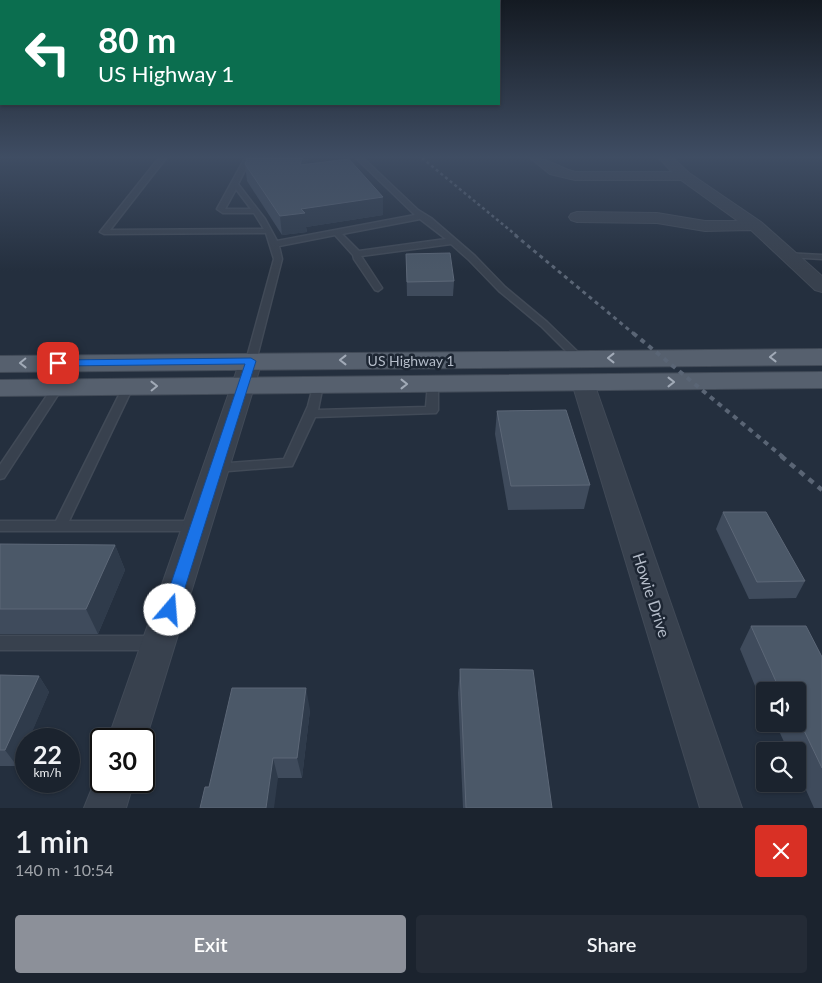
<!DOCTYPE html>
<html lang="en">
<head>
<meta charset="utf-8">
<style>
  :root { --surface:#1b232e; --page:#242b36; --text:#f1f3f6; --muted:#a0a4aa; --line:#39404a; --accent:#8c9099 }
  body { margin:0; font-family:Lato,sans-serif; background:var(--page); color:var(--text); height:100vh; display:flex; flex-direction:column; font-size:19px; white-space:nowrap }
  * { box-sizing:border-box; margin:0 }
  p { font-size:16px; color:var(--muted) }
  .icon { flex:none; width:28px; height:28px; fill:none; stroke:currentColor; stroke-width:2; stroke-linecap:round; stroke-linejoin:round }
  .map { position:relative; height:808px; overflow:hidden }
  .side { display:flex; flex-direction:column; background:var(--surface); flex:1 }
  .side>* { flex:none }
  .guide { position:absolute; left:0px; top:0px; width:500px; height:105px; box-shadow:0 1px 4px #0004,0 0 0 1px var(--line); background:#0b6e4f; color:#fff; overflow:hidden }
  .controls { position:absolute; left:756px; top:682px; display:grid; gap:10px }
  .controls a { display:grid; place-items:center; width:50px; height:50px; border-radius:5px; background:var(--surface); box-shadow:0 1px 4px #0004,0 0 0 1px var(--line); font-size:25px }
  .speed { position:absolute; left:15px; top:728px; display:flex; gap:10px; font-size:25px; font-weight:700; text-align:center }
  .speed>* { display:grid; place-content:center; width:65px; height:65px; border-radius:50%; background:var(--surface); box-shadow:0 1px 4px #0004,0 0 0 1px var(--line); line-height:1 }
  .speed small { font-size:12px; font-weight:400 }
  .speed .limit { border:2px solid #111; border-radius:8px; background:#fff; color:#111 }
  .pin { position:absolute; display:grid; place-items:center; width:42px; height:42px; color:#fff; margin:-21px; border-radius:10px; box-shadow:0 2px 8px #0006 }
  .me { position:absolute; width:55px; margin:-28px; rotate:18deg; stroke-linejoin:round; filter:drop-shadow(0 0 4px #0008) }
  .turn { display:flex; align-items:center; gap:18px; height:105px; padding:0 15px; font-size:22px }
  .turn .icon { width:65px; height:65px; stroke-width:2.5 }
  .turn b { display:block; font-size:35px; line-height:42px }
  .round { display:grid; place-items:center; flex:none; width:52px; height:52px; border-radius:5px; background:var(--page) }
  .headline { display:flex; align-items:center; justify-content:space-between; height:85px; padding:0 15px }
  h1 { font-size:30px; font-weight:600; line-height:38px }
  .action { display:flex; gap:10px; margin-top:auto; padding:10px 15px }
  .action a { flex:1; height:58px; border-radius:5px; background:var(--accent); color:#fff; font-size:20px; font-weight:600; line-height:58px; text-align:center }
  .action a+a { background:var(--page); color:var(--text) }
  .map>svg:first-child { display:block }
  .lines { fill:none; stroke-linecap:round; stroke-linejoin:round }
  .lane-casing { stroke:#414a57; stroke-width:3 }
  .street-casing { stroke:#414a57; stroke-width:2 }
  .primary-casing { stroke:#414a57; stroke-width:2 }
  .lane { fill:#38414e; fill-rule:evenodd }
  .street { fill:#38414e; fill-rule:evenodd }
  .primary { fill:#56606e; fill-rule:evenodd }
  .rail-far3 { stroke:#5a6575; stroke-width:2.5; stroke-dasharray:3 3; stroke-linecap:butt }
  .rail-far2 { stroke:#5a6575; stroke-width:3; stroke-dasharray:4 4; stroke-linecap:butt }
  .rail-far1 { stroke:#5a6575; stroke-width:4; stroke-dasharray:5 5; stroke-linecap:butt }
  .rail { stroke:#5a6575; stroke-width:4.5; stroke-dasharray:6 6; stroke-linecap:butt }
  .wall { fill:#3f4b5c }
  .shaded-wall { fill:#2f3b4b }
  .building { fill:#4b5868; stroke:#5c6777 }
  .oneway { stroke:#a1aab7 }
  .route { fill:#1a73e8; stroke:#114b97 }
  .labels { text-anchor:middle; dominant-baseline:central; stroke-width:5; stroke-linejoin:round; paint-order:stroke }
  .street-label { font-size:14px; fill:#b4bcc9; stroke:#1d2633 }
  .near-street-label { font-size:16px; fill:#b4bcc9; stroke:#1d2633 }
</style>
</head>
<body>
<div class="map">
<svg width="822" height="808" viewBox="0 0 822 808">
  <rect width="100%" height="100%" fill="#242f3e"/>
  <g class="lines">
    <g class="lane-casing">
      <g id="lane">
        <path d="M159 158H166L110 230 264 229 254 213H223L217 209 245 158H251L238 184 265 219 277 241 415 215 356 158H363L418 210 431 218 475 256 505 287 547 322 584 358 579 361 575 360 541 326 499 291 469 260 451 244 361 256 382 288 378 291 375 290 354 259 353 255 335 235 279 246 282 259 256 361 255 363H247L246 361 274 259 266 233 104 234 100 232ZM236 189 251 209H225ZM420 219 446 239 359 251 342 234Z"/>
        <polygon points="785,253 822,255 822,259 788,257 785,257"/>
        <polygon points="433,381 438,384 438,410 436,413 315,417 292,466 216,472 212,471 210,468 212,465 216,464 284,459 308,406 314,383 322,383 323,385 318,410 426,407 428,384"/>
        <polygon points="58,384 63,387 4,478 0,479 0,465 54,385"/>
        <polygon points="128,384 133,387 69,521 196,521 201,522 203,526 201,530 196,531 0,531 0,521 56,521 123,387"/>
        <polygon points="0,636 156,636 162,638 164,643 162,648 156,650 0,650"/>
      </g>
    </g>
    <g class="street-casing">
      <g id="street">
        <path d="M530 158C550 158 556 167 575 172H672L659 158H673L689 173 761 222 822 276V292L815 290 751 230 705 231 657 223 577 222 571 220 569 217 571 214 577 212 657 213 705 221H738L681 180H575L550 174Z"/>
        <polygon points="251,354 259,356 262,361 146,739 144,745 144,739 108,739 240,361 243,356"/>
        <polygon points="583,376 591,378 594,383 742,808 700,808 572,383 575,378"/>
        <polygon points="101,766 101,781 134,781 126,808 84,808"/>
      </g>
    </g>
    <g class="primary-casing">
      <g id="primary">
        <polygon points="822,349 822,365 0,372 0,356"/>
        <polygon points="822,372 822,388 0,396 0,380"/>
      </g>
    </g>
    <use href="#lane" class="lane"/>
    <use href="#street" class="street"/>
    <use href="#primary" class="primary"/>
    <polyline class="rail-far3" points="422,158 517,236"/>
    <polyline class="rail-far2" points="515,235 634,334"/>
    <polyline class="rail-far1" points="633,333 783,457"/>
    <polyline class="rail" points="781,456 822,490"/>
  </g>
  <g class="wall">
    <polygon points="245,164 308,164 383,215 306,227 307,232 282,235 247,181"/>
    <polygon points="406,254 454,281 453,296 407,296"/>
    <polygon points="497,411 590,485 584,509 508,510 495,434"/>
    <polygon points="723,512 805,581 796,598 749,599 716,529"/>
    <polygon points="0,544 115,545 125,570 98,634 0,634"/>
    <polygon points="751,626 822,657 822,808 814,808 798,772 798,751 788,751 776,724 798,724 798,691 765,691 765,708 764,708 740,649"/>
    <polygon points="460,669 552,808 463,808 458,693"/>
    <polygon points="0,675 39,676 49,692 17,766 0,766"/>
    <polygon points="310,710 302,778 278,778 209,787"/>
  </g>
  <g class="shaded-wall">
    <polygon points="302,158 309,158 302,182 300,165"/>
    <polygon points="383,197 383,215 306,227 307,232 282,235 280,216 301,209"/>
    <polygon points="115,545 125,570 98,634 86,609"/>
    <polygon points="39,676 49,692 29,739 26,739 26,745 17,766 5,750"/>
    <polygon points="306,688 310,710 302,778 297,758"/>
    <polygon points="273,758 278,778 274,808 266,808"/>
  </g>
  <g class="building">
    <polygon points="247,158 302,158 300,165 349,159 383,197 301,209 305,213 280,216 245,164"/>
    <polygon points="450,253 454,281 407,282 406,254"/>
    <polygon points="566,410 590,485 511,486 497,411"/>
    <polygon points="723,512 766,512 805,581 757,582"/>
    <polygon points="0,544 115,545 86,609 0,609"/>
    <polygon points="751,626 806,626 822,657 822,768 798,718 798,691 785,691 782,686 778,686"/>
    <polygon points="460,669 533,670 552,808 466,808"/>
    <polygon points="0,675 39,676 5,750 0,750"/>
    <polygon points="232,688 306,688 297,758 273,758 266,808 200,808 205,787 209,787"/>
  </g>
  <defs><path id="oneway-chevron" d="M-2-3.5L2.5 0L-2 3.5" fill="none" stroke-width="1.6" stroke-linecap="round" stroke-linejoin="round" transform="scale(1.25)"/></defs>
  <g class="oneway">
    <use href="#oneway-chevron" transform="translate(773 357) rotate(179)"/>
    <use href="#oneway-chevron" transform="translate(611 358) rotate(180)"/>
    <use href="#oneway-chevron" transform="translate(343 360) rotate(180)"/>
    <use href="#oneway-chevron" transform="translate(23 363) rotate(179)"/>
    <use href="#oneway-chevron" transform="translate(671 382)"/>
    <use href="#oneway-chevron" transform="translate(404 384)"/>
    <use href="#oneway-chevron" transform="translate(154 386) rotate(-1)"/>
  </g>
  <linearGradient id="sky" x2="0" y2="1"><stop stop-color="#141a22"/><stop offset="0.58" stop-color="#3f4d63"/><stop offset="1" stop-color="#3f4d63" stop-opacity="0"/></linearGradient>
  <rect width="822" height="271" fill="url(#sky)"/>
  <polygon class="route" points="251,358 256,361 178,610 175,615 170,617 164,615 162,610 245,364 58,366 53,363 58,360"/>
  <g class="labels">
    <g class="street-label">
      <text x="411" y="360">US Highway 1</text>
    </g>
    <g class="near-street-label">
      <text transform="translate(652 595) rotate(72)">Howie Drive</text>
    </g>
  </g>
</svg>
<div class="controls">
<a><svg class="icon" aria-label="sound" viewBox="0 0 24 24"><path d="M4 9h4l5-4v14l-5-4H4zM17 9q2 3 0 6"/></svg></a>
<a><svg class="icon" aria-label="search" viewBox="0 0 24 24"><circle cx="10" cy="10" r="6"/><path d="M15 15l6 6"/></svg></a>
</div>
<div class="speed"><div>22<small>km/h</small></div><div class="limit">30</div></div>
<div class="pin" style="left:58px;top:363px;background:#d93025"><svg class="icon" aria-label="arrive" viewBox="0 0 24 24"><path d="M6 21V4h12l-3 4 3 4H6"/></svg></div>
<svg class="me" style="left:170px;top:610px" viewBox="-20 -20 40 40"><circle r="19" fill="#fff"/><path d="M0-13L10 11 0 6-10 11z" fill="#1a73e8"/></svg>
<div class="guide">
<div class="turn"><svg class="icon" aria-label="left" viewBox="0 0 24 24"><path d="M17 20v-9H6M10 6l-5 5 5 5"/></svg><div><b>80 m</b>US Highway 1</div></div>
</div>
</div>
<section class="side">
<div class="headline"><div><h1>1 min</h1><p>140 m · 10:54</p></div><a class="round" style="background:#d93025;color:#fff"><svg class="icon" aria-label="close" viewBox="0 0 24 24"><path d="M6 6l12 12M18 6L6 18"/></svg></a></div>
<div class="action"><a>Exit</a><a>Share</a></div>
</section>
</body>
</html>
